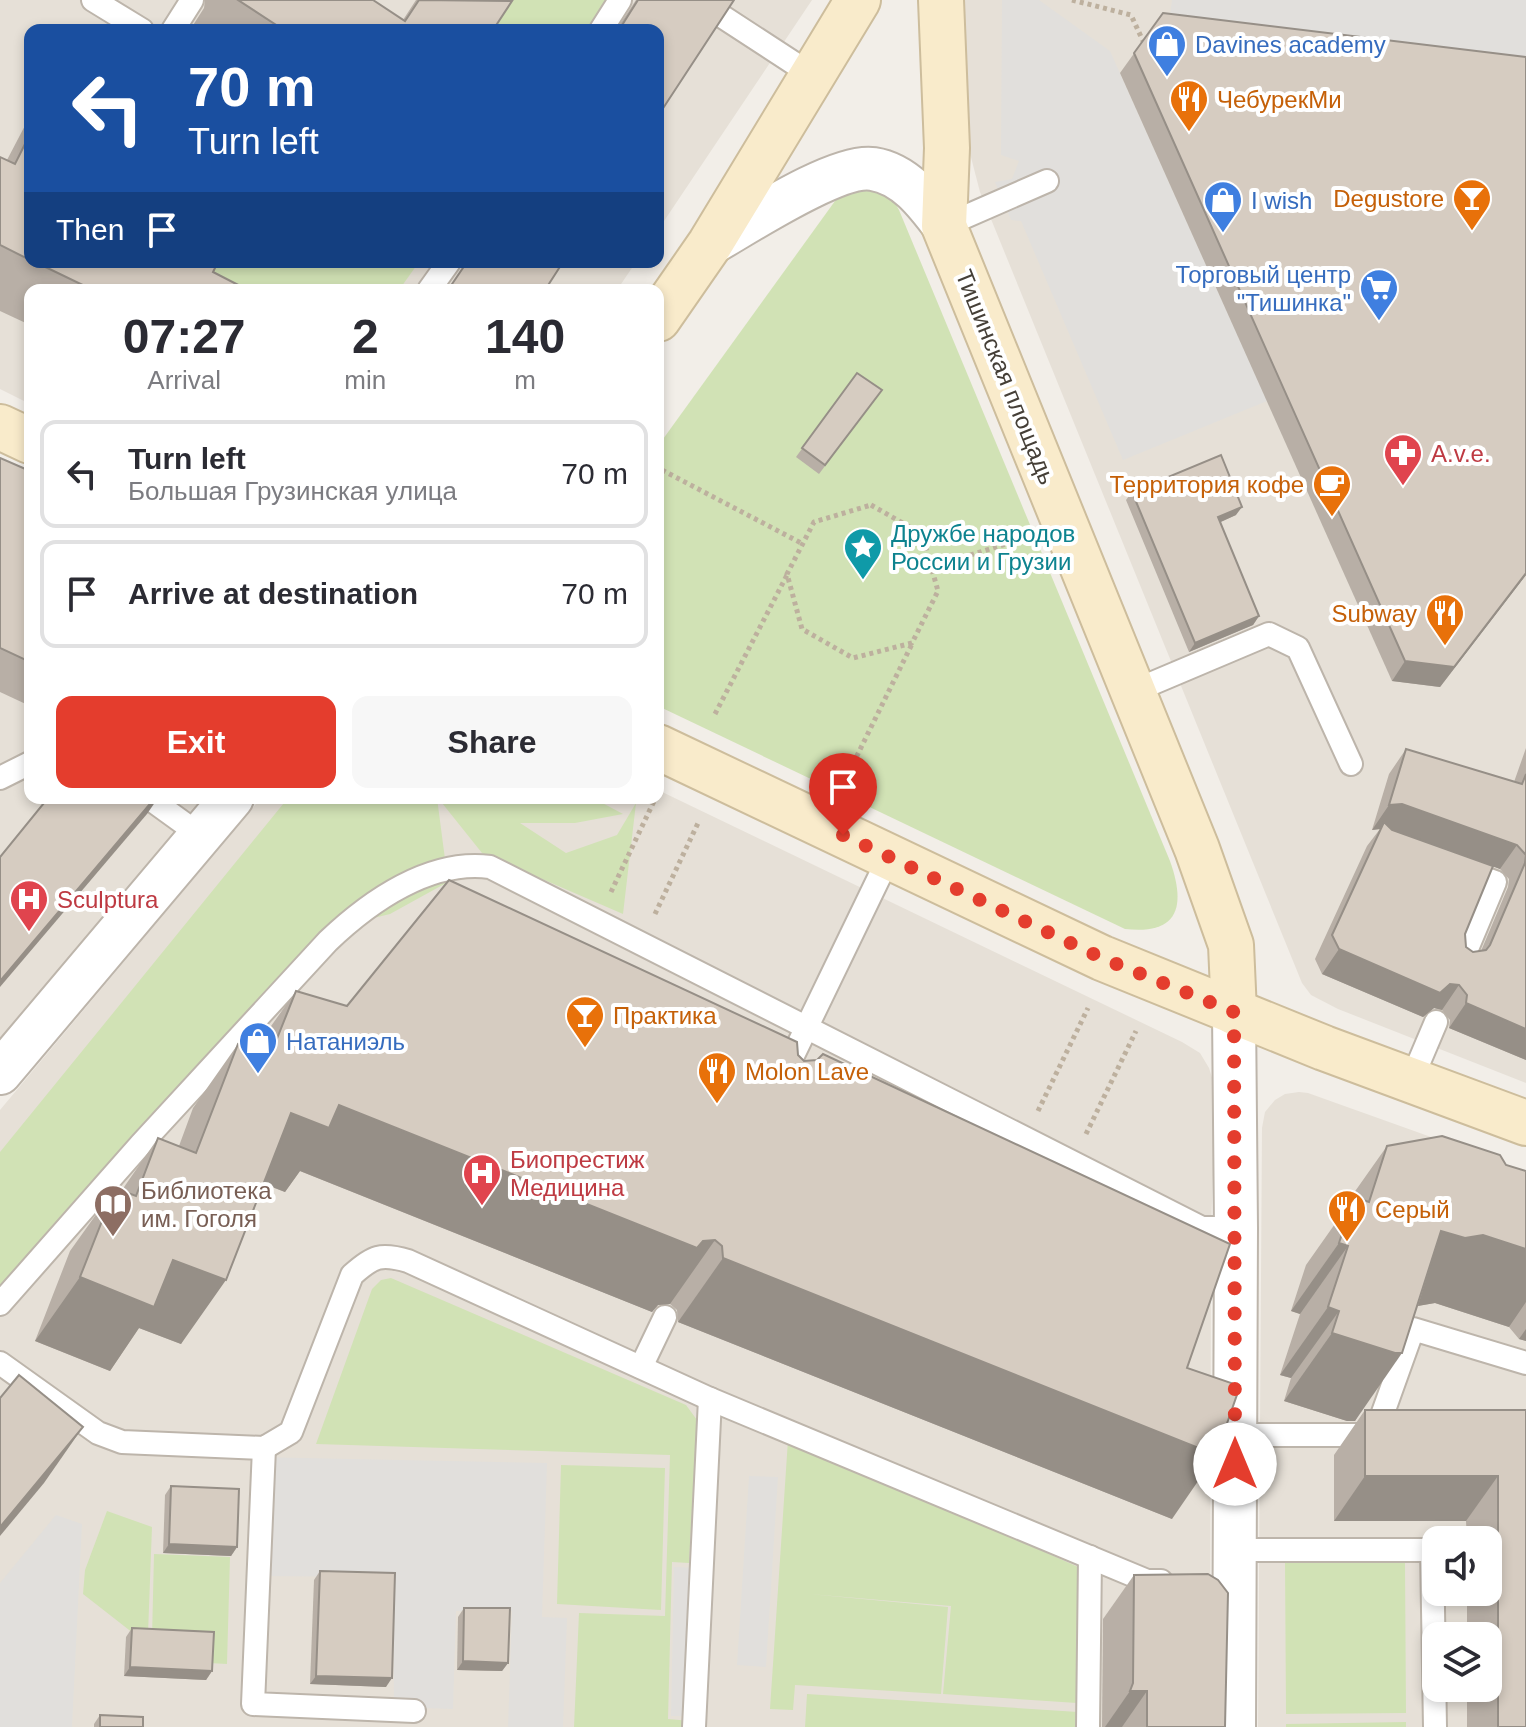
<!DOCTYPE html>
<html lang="en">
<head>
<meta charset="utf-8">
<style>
  :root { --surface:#fff; --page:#f7f7f7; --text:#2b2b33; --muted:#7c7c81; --line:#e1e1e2; --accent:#e43d2d }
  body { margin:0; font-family:Helvetica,sans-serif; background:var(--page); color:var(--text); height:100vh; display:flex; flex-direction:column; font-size:30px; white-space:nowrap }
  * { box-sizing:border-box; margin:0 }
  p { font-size:26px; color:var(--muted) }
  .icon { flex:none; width:44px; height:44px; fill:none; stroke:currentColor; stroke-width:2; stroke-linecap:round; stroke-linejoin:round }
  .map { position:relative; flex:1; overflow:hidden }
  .sheet { position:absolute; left:24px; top:284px; width:640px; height:520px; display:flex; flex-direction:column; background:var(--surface); border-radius:16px; box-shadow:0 4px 12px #0003 }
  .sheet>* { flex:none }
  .banner { position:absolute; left:24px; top:24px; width:640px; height:244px; border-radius:16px; box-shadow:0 4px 12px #0003; background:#1a4fa0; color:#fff; overflow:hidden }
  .controls { position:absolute; left:1422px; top:1526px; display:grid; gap:16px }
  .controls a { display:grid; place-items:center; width:80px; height:80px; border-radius:16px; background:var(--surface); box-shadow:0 4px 12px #0003; font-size:40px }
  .pin { position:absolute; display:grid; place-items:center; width:68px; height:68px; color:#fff; margin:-82px -34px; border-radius:50% 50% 50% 0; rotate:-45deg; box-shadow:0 0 8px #0007 }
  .pin .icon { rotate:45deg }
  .me { position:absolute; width:88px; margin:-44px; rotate:0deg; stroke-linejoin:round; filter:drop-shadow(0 0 6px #0008) }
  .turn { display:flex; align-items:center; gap:28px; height:168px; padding:0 32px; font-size:36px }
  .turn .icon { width:104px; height:104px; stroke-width:2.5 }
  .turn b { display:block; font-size:56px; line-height:68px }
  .then { display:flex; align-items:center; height:76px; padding:0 32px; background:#0003; gap:16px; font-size:30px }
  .eta { display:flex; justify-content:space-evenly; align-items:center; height:136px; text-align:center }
  .eta b { font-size:48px; font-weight:700; line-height:56px }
  .primary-button { display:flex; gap:16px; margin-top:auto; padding:16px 32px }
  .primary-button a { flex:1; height:92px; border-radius:16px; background:var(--accent); color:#fff; font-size:32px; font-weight:700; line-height:92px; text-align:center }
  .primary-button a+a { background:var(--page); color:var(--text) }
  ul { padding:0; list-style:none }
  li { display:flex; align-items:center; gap:24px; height:108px; margin:0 16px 12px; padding:0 16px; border:4px solid var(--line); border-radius:16px }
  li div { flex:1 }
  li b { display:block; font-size:30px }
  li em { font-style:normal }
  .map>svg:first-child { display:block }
  .residential { fill:#e6e0d7; fill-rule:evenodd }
  .green { fill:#d1e2b5 }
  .parking { fill:#e1dfdc }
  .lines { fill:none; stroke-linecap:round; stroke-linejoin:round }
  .lane-casing { stroke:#bdb5ab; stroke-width:26 }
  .street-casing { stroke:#bdb5ab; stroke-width:46 }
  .secondary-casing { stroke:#cdbd9c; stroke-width:48 }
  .path { stroke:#bdb09e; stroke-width:5; stroke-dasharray:4 4; stroke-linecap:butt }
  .lane { stroke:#fff; stroke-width:22 }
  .street { stroke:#fff; stroke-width:42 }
  .secondary { stroke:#f9ebcb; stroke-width:44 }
  .wall { fill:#b8afa6; fill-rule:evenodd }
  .shaded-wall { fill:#968f87 }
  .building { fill:#d6ccc1; stroke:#968f87; stroke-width:2 }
  .route { stroke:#e43d2d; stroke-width:14; stroke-dasharray:0 25.2 }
  .labels { text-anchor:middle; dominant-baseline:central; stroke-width:8; stroke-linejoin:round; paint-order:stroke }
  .shop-label { font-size:24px; fill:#366cbe; stroke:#fff; text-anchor:start }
  .food-label { font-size:24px; fill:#c56008; stroke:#fff; text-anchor:start }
  .street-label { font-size:24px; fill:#453f37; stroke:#fff }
  .health-label { font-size:24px; fill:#be3a42; stroke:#fff; text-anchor:start }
  .culture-label { font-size:24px; fill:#0d838f; stroke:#fff; text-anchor:start }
  .education-label { font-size:24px; fill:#785e54; stroke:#fff; text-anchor:start }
</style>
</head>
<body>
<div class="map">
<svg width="1526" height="1727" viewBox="0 0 1526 1727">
  <rect width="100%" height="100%" fill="#f2eee8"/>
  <g class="residential">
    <polygon points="0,0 812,0 658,230 658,30 30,30 30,262 636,262 617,290 30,290 30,404 0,389"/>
    <polygon points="961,0 1526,0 1526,1083 1338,1009 1311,995 1302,983 980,192 966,138"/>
    <polygon points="0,458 30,473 30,798 206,798 0,1046"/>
    <polygon points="658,790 1182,1042 1200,1053 1209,1068 1214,1084 1215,1120 1211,1228 1210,1727 0,1727 0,1110 261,798 658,798"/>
    <path d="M1299 1092 1308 1093 1526 1171V1727H1258L1262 1128 1265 1112 1275 1100 1285 1094ZM1436 1540H1488V1592H1436ZM1436 1636H1488V1688H1436Z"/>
  </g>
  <g class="green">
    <polygon points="451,0 608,0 589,30 493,30"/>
    <path d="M861 182 891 196 899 210 1170 861C1186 906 1179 935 1125 929L658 706V446L835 201 847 187Z"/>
    <polygon points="201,262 419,262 399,290 209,290"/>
    <polygon points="288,798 437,798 448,882 390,914 320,931 0,1288 0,1152"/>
    <polygon points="438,798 593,798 623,814 575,823 520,823 566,853 617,835 636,803 623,914 482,853"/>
    <polygon points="391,1278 686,1405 697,1420 689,1563 672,1562 668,1719 691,1721 690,1727 574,1727 579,1613 665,1616 670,1455 316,1444 372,1289 381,1280"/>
    <polygon points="788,1440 798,1440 1078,1567 1083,1581 1077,1703 943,1694 951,1606 809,1594 948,1607 941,1694 795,1685 793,1710 770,1709"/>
    <polygon points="561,1465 665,1468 661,1610 557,1604"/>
    <polygon points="107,1511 152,1527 148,1634 133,1633 83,1594 85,1570"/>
    <polygon points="154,1554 230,1557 227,1664 209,1663 152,1637"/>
    <polygon points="1285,1563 1405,1563 1406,1713 1286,1714"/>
    <polygon points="807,1694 1078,1712 1077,1727 805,1727"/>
    <polygon points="1406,1722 1406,1727 1286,1727 1286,1724"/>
  </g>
  <g class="parking">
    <polygon points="1002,0 1039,0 1110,51 1267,401 1123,460 1021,221 1011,220 995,182 1012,179 1019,161 1001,155"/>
    <polygon points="1172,0 1526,0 1526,79 1167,35"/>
    <polygon points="252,1457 547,1463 542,1617 567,1618 563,1727 508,1727 512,1611 456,1611 453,1709 394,1707 393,1577 246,1576"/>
    <polygon points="749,1476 778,1477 766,1667 737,1665"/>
    <polygon points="56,1515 82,1524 72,1727 0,1727 0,1583"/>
    <polygon points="674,1567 699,1568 694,1716 671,1716"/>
  </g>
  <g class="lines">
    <g class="lane-casing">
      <g id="lane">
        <polyline points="93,0 142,30"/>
        <polyline points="697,0 812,75"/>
        <polyline points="173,30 192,0"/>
        <polyline points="601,30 620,0"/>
        <polyline points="944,226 1047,181"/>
        <polyline points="429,290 449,262"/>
        <polyline points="1134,691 1269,634 1298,648 1351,764"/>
        <polyline points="0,778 30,763"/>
        <polyline points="153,801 200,835"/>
        <polyline points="1461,963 1495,882 1462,870"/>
        <polyline points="785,1072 889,857"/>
        <polyline points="1411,1081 1436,1022"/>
        <path d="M0 1304 141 1144 328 941C370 901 430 859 490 867L1202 1228H1236"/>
        <path d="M0 1363 98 1433 122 1442 264 1448 291 1432 352 1275C373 1256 381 1253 408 1261L710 1399 1147 1581H1161"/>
        <polyline points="641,1367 665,1317"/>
        <polyline points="1235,1435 1378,1435"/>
        <polyline points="1375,1435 1413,1329 1526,1363"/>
        <polyline points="264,1448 253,1704 414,1711"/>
        <polyline points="1235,1550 1432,1550 1435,1727"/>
        <polyline points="694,1727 710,1399"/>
        <polyline points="1088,1727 1090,1557"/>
      </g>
    </g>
    <g class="street-casing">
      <g id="street">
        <path d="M710 244C744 225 837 163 873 169 905 174 926 202 944 226"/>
        <polyline points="1234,1012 1236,1228 1234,1727"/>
        <polyline points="0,1073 232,798"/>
      </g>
    </g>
    <g class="secondary-casing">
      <g id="secondary">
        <polyline points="941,0 947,148 944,226 1197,849 1231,945 1234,1012"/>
        <polyline points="658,319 710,244 858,0"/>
        <polyline points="0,427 30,441"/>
        <polyline points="658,747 1102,958 1324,1048 1526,1123"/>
      </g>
    </g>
    <g class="path">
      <polyline points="1072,0 1131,15 1143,41"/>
      <polyline points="662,470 803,544"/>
      <polygon points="871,505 922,534 938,591 912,643 853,658 802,629 787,574 814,522"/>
      <polyline points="932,567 1025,538"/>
      <polyline points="715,714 787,575"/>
      <polyline points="846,778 912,644"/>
      <polyline points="611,892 655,799"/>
      <polyline points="655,914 699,821"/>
      <polyline points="1038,1111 1088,1008"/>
      <polyline points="1086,1134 1136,1031"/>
    </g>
    <use href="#lane" class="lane"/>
    <use href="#street" class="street"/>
    <use href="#secondary" class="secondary"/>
  </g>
  <g class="wall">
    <polygon points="205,0 373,0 403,20 416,0 511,0 493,30 190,30 204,8"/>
    <polygon points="636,0 734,0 658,30 616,30"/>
    <polygon points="1163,13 1526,57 1526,575 1440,687 1392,681 1120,73"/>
    <polygon points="30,116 30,262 214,262 213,272 248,290 30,290 30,325 0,311 0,157 7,160"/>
    <polygon points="857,373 882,390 819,474 796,457"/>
    <polygon points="0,458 30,471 30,706 0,692"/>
    <polygon points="1132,492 1236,515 1220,522 1259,616 1253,625 1189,652 1126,500"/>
    <path d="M1526 748V1060L1449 1028 1450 1020 1442 1010 1434 1008 1423 1017 1322 974 1315 959 1367 846 1380 829 1372 830 1389 774 1406 749 1514 782ZM1493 866 1500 869 1509 879 1508 887 1481 951 1473 952 1466 947 1465 934Z"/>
    <polygon points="296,991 347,1006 798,1055 1187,1368 1172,1519 678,1322 677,1310 670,1304 658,1305 652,1312 300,1171 285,1192 264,1184 181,1344 139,1328 110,1371 35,1341 70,1251 115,1188 122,1190 158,1138 179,1146 193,1108 238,1044 254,1050"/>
    <polygon points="1387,1146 1506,1165 1526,1171 1526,1341 1519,1339 1509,1327 1435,1303 1417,1306 1355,1421 1347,1421 1284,1401 1291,1378 1280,1375 1300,1314 1291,1311 1306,1265 1337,1221 1339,1214"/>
    <polygon points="1365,1410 1526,1410 1526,1727 1467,1727 1467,1688 1488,1688 1488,1636 1467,1636 1467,1592 1488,1592 1488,1540 1467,1540 1466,1521 1334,1521 1334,1455"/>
    <polygon points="171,1486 237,1547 231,1556 163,1553 165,1495"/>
    <polygon points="320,1571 386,1687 310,1684 314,1580"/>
    <polygon points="1134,1575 1225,1690 1225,1727 1102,1727 1103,1619"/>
    <polygon points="464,1608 508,1663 502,1671 457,1670 458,1617"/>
    <polygon points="132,1628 212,1671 206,1680 124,1676 126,1637"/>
    <polygon points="100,1715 143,1727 94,1727 94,1724"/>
  </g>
  <g class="shaded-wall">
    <polygon points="1242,507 1236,515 1212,526 1218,517"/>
    <polygon points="1526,573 1526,575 1440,687 1392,681 1405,661"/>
    <polygon points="1259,616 1253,625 1189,652 1195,643"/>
    <polygon points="155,798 158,798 147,814 0,987 0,981"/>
    <polygon points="1402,804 1517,845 1500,869 1385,828 1384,822 1380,829 1372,830 1389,805"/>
    <polygon points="1339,949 1450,984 1459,985 1442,1010 1434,1008 1423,1017 1322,974"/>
    <polygon points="1466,1003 1526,1029 1526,1060 1449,1028"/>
    <polygon points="339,1105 703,1241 715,1240 670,1304 658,1305 652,1312 300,1171 285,1192 247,1177 291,1113"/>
    <polygon points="1441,1231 1483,1235 1526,1249 1526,1302 1509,1327 1435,1303 1418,1306"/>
    <polygon points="1339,1243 1348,1246 1300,1314 1291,1311"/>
    <polygon points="723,1258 1216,1455 1172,1519 678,1322"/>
    <polygon points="173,1260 226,1280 181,1344 139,1328 110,1371 35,1341 80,1277"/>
    <polygon points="1328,1307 1339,1311 1291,1378 1280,1375"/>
    <polygon points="1526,1329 1526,1341 1519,1339"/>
    <polygon points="1332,1333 1402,1353 1355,1421 1347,1421 1284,1401"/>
    <polygon points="83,1427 44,1483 0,1536 0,1527"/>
    <polygon points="1365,1476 1498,1476 1466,1521 1334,1521"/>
    <polygon points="169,1544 237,1547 231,1556 163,1553"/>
    <polygon points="463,1661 508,1663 502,1671 457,1670"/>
    <polygon points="130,1667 212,1671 206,1680 124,1676"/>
    <polygon points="316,1676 392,1678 386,1687 310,1684"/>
    <polygon points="1130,1691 1147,1691 1122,1727 1105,1727"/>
  </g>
  <g class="building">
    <polygon points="238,0 373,0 405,21 419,0 512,1 493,30 284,30"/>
    <polygon points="638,0 734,0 658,116 658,30 619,30"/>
    <polygon points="1163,13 1526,57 1526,573 1454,667 1405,661 1134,53"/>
    <polygon points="30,134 30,260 0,245 0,157 15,164"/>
    <polygon points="35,262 214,262 217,264 213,272 248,290 93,290"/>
    <polygon points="467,262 563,262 545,290 448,290"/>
    <polygon points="857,373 882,390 825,465 802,448"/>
    <polygon points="1221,455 1242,507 1218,517 1259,616 1195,643 1132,492"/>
    <polygon points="0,458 30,471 30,662 0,648"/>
    <polygon points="1406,749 1522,784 1526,774 1526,1029 1466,1003 1467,995 1459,985 1450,984 1440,993 1339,949 1332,935 1384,822 1392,830 1493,866 1465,934 1466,947 1473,952 1486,950 1490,945 1525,863 1526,855 1517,845 1402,804 1389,805"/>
    <polygon points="48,798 155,798 0,981 0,857"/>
    <polygon points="449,880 797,1042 798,1055 804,1061 817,1060 823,1054 1230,1244 1187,1368 1240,1386 1216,1455 723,1258 722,1246 715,1240 703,1241 697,1248 339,1105 329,1128 291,1113 226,1280 173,1260 154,1307 80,1277 115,1188 136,1196 158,1138 196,1153 238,1044 270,1056 296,991 347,1006"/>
    <polygon points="1442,1136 1500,1155 1506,1165 1526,1171 1526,1249 1483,1235 1465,1238 1441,1231 1402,1353 1395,1353 1332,1333 1339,1311 1328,1307 1348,1246 1339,1243 1354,1197 1369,1202 1387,1146"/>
    <polygon points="19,1375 83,1427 0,1527 0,1398"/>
    <polygon points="1365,1410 1526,1410 1526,1727 1498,1727 1498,1476 1365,1476"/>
    <polygon points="171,1486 239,1489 237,1547 169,1544"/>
    <polygon points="320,1571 395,1573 392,1678 316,1676"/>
    <polygon points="1208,1574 1218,1580 1228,1593 1225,1727 1147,1727 1147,1691 1130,1691 1133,1683 1134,1575"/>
    <polygon points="464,1608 510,1608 508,1663 463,1661"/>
    <polygon points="132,1628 214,1632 212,1671 130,1667"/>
    <polygon points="100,1715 143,1717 143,1727 100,1727"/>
  </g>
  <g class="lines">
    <polyline class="route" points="843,835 1102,958 1234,1012 1235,1464"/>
  </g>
  <defs>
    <g id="shop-pin" transform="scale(2)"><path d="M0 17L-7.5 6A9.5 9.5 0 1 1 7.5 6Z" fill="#3f7fe0" stroke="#fff"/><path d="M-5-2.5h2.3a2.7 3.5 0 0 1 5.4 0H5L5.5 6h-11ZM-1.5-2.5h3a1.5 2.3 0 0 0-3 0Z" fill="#fff"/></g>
    <g id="restaurant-pin" transform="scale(2)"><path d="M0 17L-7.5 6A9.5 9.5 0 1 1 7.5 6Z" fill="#e8710a" stroke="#fff"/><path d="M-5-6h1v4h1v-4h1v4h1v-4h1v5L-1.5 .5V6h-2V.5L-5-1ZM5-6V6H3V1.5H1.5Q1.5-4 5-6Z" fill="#fff"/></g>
    <g id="bar-pin" transform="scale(2)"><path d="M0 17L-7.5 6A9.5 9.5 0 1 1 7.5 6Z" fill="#e8710a" stroke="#fff"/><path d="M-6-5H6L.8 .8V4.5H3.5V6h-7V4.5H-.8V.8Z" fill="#fff"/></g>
    <g id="supermarket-pin" transform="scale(2)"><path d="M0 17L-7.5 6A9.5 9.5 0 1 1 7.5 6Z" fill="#3f7fe0" stroke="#fff"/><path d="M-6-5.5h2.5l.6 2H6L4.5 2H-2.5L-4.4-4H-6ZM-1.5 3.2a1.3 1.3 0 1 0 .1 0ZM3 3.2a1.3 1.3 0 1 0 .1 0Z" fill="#fff"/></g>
    <g id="pharmacy-pin" transform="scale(2)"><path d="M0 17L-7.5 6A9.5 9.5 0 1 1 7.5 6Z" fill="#e0444e" stroke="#fff"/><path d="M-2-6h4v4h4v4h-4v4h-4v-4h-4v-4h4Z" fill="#fff"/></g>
    <g id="cafe-pin" transform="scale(2)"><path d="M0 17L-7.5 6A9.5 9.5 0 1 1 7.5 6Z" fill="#e8710a" stroke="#fff"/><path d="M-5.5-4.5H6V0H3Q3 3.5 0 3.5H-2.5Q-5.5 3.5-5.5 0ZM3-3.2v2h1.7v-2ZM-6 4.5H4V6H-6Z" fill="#fff"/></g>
    <g id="sight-pin" transform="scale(2)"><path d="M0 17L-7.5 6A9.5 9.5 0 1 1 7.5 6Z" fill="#0f9aa8" stroke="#fff"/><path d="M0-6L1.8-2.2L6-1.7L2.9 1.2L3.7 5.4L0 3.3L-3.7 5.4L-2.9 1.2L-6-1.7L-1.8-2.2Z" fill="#fff"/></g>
    <g id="hospital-pin" transform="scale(2)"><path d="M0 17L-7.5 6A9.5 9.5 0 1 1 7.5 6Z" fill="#e0444e" stroke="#fff"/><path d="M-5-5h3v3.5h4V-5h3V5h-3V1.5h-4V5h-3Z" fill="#fff"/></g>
    <g id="library-pin" transform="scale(2)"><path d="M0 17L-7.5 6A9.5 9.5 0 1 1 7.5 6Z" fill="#8d6e63" stroke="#fff"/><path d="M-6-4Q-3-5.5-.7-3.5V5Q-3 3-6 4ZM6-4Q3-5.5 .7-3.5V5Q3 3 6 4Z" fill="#fff"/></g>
  </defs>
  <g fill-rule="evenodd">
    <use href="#shop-pin" x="1167" y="44"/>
    <use href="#restaurant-pin" x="1189" y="99"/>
    <use href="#bar-pin" x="1472" y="198"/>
    <use href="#shop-pin" x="1223" y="200"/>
    <use href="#supermarket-pin" x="1379" y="288"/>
    <use href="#pharmacy-pin" x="1403" y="453"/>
    <use href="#cafe-pin" x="1332" y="484"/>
    <use href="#sight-pin" x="863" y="547"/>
    <use href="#restaurant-pin" x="1445" y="613"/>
    <use href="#hospital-pin" x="29" y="899"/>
    <use href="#bar-pin" x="585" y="1015"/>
    <use href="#shop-pin" x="258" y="1041"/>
    <use href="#restaurant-pin" x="717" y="1071"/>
    <use href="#hospital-pin" x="482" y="1173"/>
    <use href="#library-pin" x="113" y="1204"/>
    <use href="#restaurant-pin" x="1347" y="1209"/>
  </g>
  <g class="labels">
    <g class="shop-label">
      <text x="1195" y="44">Davines academy</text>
      <text x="1251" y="200">I wish</text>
      <text x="1351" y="274" text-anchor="end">Торговый центр<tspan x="1351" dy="28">"Тишинка"</tspan></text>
      <text x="286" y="1041">Натаниэль</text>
    </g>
    <g class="food-label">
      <text x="1217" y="99">ЧебурекМи</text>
      <text x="1444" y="198" text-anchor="end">Degustore</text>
      <text x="1304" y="484" text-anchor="end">Территория кофе</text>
      <text x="1417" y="613" text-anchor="end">Subway</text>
      <text x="613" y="1015">Практика</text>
      <text x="745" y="1071">Molon Lave</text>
      <text x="1375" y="1209">Серый</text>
    </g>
    <g class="street-label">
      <text transform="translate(1006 377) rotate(68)">Тишинская площадь</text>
    </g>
    <g class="health-label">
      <text x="1431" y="453">A.v.e.</text>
      <text x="57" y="899">Sculptura</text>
      <text x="510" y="1159">Биопрестиж<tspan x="510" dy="28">Медицина</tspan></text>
    </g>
    <g class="culture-label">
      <text x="891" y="533">Дружбе народов<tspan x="891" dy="28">России и Грузии</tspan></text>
    </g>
    <g class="education-label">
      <text x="141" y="1190">Библиотека<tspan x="141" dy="28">им. Гоголя</tspan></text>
    </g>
  </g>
</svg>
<div class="controls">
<a><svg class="icon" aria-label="sound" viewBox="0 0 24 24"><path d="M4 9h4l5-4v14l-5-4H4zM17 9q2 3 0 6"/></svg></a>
<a><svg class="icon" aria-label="layers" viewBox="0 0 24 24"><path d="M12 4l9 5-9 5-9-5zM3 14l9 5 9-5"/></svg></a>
</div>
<div class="pin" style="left:843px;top:835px;background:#d93025"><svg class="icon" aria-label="arrive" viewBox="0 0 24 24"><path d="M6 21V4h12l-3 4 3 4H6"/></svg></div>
<svg class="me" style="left:1235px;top:1464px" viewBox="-20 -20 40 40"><circle r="19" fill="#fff"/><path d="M0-13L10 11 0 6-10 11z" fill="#e43d2d"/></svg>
<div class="banner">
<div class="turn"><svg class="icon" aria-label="left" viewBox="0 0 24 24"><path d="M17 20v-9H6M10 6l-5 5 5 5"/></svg><div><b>70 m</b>Turn left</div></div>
<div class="then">Then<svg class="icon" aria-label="arrive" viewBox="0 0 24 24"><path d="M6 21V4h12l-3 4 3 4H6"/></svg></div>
</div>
<section class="sheet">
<div class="eta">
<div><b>07:27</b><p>Arrival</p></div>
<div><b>2</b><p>min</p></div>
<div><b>140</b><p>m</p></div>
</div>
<ul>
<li><svg class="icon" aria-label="left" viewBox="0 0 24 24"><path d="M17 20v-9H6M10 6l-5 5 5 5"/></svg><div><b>Turn left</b><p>Большая Грузинская улица</p></div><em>70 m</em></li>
<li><svg class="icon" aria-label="arrive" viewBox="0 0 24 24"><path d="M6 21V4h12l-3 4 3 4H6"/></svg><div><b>Arrive at destination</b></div><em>70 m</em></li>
</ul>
<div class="primary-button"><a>Exit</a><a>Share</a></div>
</section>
</div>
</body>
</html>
